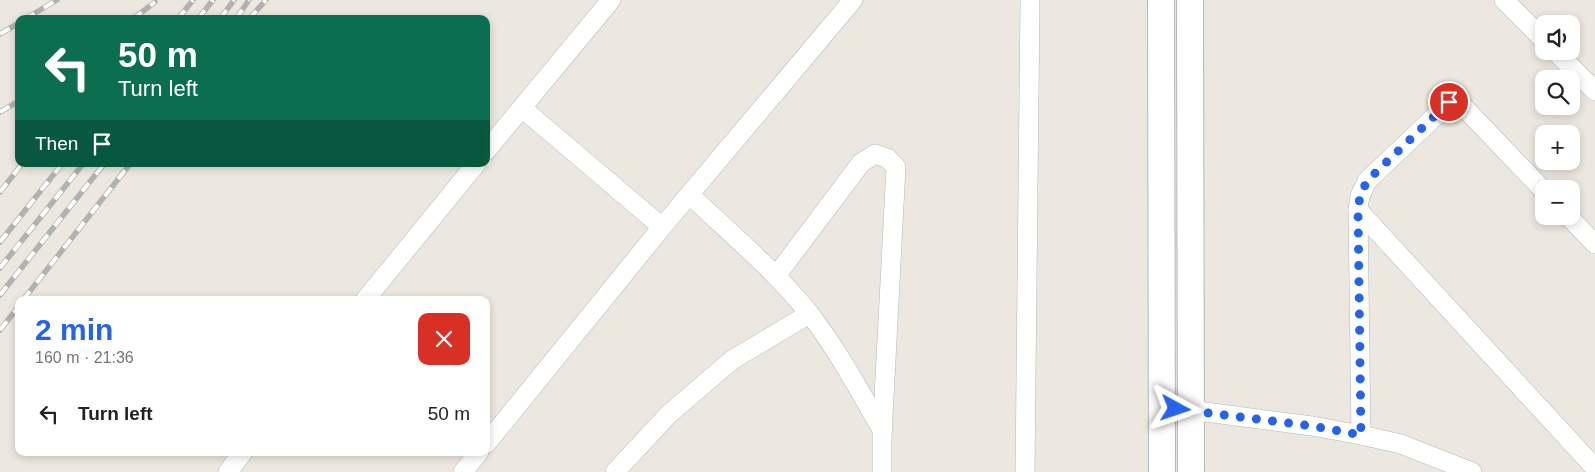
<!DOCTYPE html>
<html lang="en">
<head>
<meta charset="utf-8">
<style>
  :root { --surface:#fff; --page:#f6f6f6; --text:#222; --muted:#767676; --accent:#2563eb }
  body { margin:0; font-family:Helvetica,sans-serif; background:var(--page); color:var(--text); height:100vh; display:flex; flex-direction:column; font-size:19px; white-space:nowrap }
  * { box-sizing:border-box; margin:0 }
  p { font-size:16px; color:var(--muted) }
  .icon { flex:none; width:28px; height:28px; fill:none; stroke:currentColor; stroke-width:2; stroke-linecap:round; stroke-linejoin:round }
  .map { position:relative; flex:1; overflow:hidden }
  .details { position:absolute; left:15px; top:296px; width:475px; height:160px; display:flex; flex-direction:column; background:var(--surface); border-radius:10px; box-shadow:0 2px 8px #0003 }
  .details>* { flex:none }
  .hud { position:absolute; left:15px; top:15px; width:475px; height:152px; border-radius:10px; box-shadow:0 2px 8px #0003; background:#0b6e4f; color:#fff; overflow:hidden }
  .controls { position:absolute; left:1535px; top:15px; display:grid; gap:10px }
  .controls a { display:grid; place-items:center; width:45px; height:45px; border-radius:10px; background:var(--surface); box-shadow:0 2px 8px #0003; font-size:25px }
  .pin { position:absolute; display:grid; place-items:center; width:42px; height:42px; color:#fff; margin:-21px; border:2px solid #fff; border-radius:50%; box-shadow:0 1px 5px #0007 }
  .me { position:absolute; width:55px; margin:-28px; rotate:95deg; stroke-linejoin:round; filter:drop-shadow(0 0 4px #0008) }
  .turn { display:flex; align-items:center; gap:18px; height:105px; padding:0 20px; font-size:22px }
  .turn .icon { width:65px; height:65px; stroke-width:2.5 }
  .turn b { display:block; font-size:35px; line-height:42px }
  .then { display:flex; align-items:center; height:48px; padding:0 20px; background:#0003; gap:10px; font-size:19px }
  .round { display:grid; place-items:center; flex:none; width:52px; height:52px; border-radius:10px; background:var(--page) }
  .head { display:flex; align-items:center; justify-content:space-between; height:85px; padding:0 20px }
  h1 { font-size:30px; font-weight:600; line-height:38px; color:var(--accent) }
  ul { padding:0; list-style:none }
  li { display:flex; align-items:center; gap:15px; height:65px; padding:0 20px }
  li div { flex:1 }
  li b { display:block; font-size:19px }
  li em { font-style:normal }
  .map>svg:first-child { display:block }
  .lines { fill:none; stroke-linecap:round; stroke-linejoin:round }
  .street-casing { stroke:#b2b7bb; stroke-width:20 }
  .secondary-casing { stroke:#b3b8bd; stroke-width:28 }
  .street { stroke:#fff; stroke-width:19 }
  .secondary { stroke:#fff; stroke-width:26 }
  .rail-casing { stroke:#b1b2b2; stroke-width:5.5 }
  .rail { stroke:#fff; stroke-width:4; stroke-dasharray:11; stroke-linecap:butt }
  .route { stroke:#2563eb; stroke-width:9; stroke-dasharray:0 16.2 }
</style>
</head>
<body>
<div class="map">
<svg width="1595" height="472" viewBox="0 0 1595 472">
  <rect width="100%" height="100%" fill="#ece8df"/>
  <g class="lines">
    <g class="street-casing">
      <g id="street">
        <polyline points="1504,0 1544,40"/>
        <polyline points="1555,51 1595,91"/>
        <polyline points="522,108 662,227"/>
        <polyline points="486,151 611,0"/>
        <path d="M690 195C730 233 774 270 809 313 837 349 859 390 882 430"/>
        <polyline points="1358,210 1595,468"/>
        <polyline points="1568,216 1595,244"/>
        <polyline points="776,276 861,163 875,154 887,158 896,167 882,436 882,472"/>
        <polyline points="365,300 476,164"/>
        <polyline points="1162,408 1190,410 1312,426 1361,435 1401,444 1472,472"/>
        <polyline points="1361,435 1358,210 1360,196 1367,181 1449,103 1452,101 1459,102 1544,191"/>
        <polyline points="486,444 662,227 853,0"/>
        <polyline points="228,472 243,452"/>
        <polyline points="463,472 479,452"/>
        <polyline points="615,472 669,414 732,360 809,314"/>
        <polyline points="1025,472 1030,0"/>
      </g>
    </g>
    <g class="secondary-casing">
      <g id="secondary">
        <polyline points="1161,0 1162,472"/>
        <polyline points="1190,0 1191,472"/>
      </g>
    </g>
    <use href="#street" class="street"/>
    <use href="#secondary" class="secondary"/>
    <g class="rail-casing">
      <g id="rail">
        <polyline points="25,19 57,0"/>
        <polyline points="133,19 155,2"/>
        <polyline points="178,19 193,0"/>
        <polyline points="198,19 213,0"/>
        <polyline points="220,19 234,0"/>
        <polyline points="236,19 249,0"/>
        <polyline points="249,19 266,0"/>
        <polyline points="0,34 19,23"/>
        <polyline points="0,112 19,101"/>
        <polyline points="0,192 22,164"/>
        <polyline points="0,242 62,164"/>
        <polyline points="0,268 83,164"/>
        <polyline points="0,295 104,164"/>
        <polyline points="23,300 130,164"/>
        <polyline points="0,330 19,306"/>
      </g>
    </g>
    <use href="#rail" class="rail"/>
  </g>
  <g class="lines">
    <polyline class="route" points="1176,409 1312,426 1361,435 1358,210 1360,196 1367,181 1449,102"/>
  </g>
</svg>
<div class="controls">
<a><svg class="icon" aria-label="sound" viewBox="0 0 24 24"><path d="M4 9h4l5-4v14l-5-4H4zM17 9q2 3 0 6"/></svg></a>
<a><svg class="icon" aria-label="search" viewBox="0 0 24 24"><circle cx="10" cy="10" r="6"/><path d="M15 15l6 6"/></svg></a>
<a>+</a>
<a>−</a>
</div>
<div class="pin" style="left:1449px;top:102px;background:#d93025"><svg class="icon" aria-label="arrive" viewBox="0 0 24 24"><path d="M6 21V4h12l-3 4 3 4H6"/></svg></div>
<svg class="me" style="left:1176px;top:409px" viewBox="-20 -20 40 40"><path d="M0-17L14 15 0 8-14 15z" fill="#2563eb" stroke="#fff" stroke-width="4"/></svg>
<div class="hud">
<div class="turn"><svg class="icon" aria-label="left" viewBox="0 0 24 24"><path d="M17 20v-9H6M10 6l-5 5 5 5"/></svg><div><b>50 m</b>Turn left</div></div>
<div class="then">Then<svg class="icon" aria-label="arrive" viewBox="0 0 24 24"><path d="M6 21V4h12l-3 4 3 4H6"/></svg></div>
</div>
<section class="details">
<div class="head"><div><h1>2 min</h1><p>160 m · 21:36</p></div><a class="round" style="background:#d93025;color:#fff"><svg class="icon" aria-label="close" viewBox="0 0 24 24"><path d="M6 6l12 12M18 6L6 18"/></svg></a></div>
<ul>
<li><svg class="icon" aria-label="left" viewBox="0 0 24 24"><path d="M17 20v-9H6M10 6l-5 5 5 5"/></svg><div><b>Turn left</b></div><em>50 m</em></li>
</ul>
</section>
</div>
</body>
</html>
